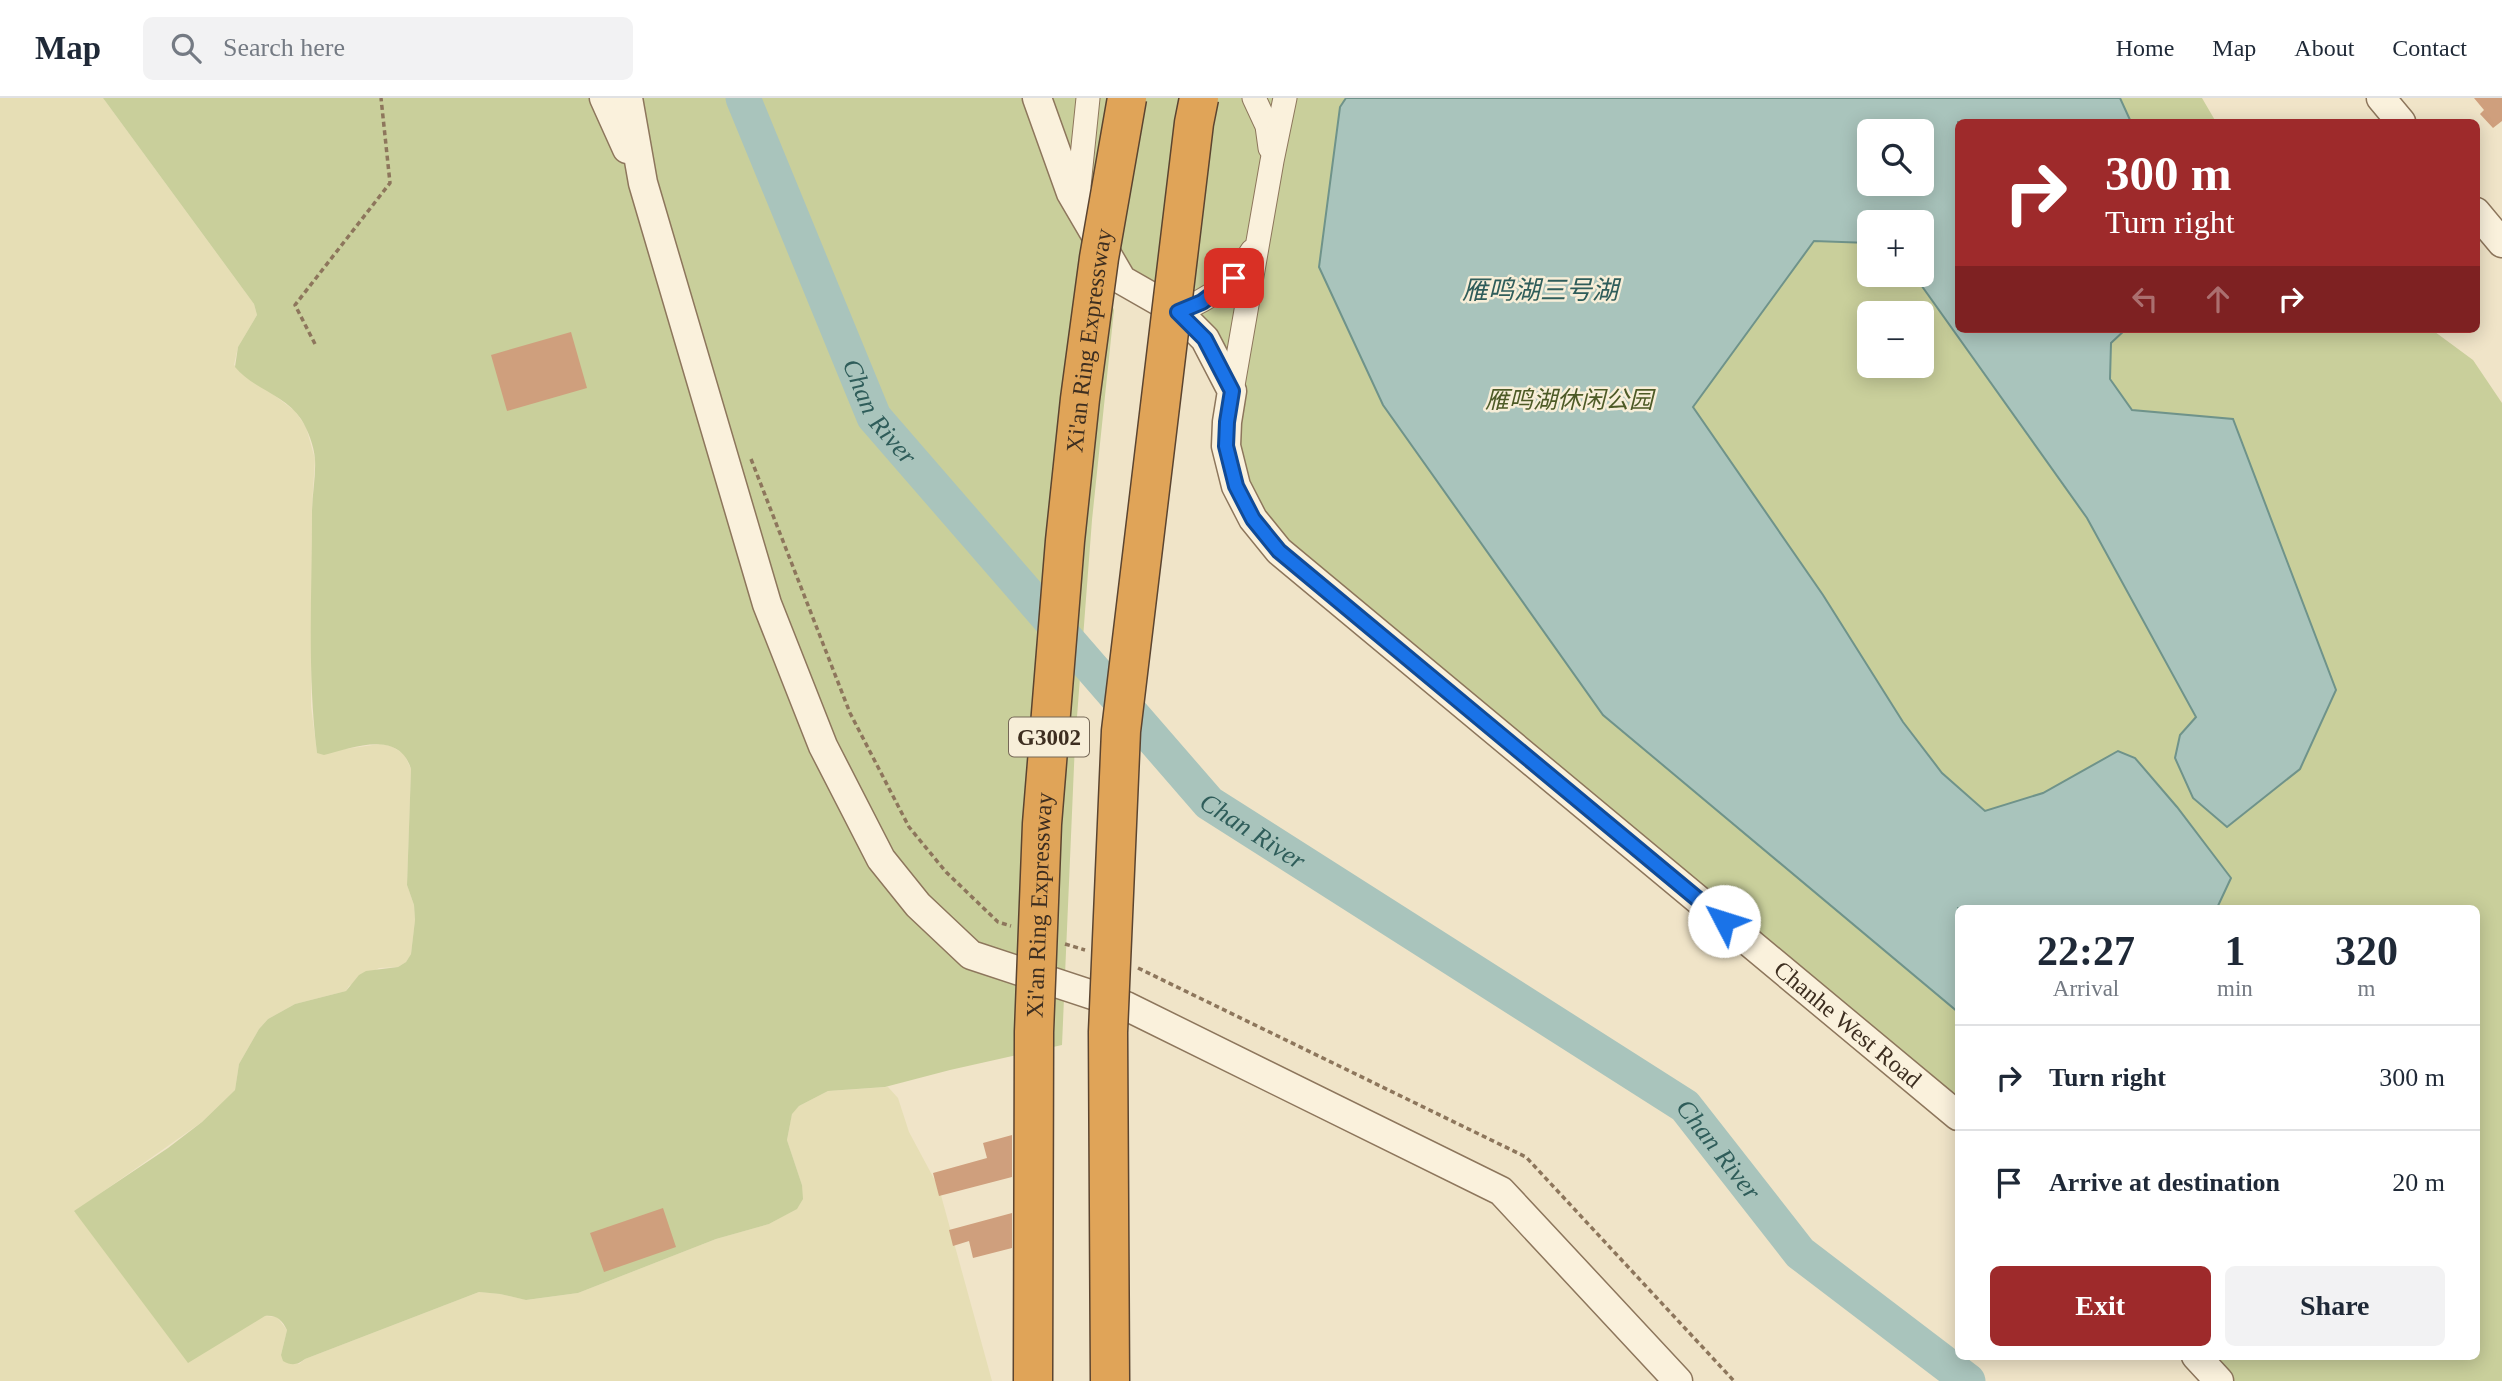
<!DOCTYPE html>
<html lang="en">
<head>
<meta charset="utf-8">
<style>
  :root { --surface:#fff; --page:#f2f2f3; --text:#1f2937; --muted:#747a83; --line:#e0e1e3; --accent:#9e2a2b }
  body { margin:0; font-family:"Times New Roman","Noto Sans SC",serif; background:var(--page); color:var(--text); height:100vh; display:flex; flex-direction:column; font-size:26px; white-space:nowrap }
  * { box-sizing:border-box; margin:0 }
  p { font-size:23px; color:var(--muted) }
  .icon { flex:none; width:38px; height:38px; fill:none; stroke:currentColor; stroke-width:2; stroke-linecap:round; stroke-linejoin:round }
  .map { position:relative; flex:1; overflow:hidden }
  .sheet { position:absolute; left:1955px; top:807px; width:525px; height:455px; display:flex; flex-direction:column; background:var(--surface); border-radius:10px; box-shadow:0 4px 18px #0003 }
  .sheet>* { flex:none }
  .hud { position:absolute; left:1955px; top:21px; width:525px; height:214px; border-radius:10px; box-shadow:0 4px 18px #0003; background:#9e2a2b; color:#fff; overflow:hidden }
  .controls { position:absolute; left:1857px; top:21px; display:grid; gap:14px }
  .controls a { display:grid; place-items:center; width:77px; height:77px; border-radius:10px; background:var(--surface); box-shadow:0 4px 18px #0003; font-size:35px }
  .pin { position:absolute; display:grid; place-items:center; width:60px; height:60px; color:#fff; margin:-30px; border-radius:14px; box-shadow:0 4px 10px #0006 }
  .me { position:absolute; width:77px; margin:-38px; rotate:310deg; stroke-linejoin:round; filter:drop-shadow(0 0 5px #0008) }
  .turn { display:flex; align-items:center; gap:24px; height:147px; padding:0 35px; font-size:32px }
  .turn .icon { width:91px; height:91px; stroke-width:2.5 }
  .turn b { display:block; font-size:49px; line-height:60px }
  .lanes { display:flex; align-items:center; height:66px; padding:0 35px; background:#0003; justify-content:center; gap:35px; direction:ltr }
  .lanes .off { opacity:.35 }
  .eta { display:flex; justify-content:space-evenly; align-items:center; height:119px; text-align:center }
  .eta b { font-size:42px; font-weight:800; line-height:49px }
  .action { display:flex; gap:14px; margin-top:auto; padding:14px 35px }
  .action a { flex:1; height:80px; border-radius:10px; background:var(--accent); color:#fff; font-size:28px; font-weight:800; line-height:80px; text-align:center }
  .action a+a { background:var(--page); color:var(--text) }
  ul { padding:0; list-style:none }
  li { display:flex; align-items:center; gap:21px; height:105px; padding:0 35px; border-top:2px solid var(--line) }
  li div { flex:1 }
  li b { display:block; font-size:26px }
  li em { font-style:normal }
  header { display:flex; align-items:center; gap:42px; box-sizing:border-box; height:98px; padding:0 35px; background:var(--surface); border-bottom:2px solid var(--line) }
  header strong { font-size:33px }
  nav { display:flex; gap:38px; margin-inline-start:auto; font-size:24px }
  .search { width:490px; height:63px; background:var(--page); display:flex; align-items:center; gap:18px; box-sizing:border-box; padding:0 24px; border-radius:10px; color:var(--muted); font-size:26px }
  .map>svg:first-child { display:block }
  .farmland { fill:#e6deb5 }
  .green { fill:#c9cf9b; fill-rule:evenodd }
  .water { fill:#a9c4bc; stroke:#6f938a; stroke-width:2; fill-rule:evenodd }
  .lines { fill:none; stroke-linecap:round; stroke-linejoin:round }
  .river { stroke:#a9c4bc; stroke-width:35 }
  .building { fill:#cf9f7d }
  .minor-casing { stroke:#8d765c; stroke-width:25 }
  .tertiary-casing { stroke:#8d765c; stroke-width:31 }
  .path { stroke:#8d765c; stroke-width:3.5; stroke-dasharray:5 3.5; stroke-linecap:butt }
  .minor { stroke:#faf1dc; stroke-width:23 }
  .tertiary { stroke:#faf1dc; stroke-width:28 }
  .motorway-bridge-casing { stroke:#5b4430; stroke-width:41; stroke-linecap:butt }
  .motorway-bridge { stroke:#e0a458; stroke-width:38 }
  .route-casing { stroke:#114b97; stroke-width:18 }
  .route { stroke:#1a73e8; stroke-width:12 }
  .labels { text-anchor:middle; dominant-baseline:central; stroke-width:5; stroke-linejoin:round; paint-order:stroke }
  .shield { fill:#f7eed8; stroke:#756857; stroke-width:2 }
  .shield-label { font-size:23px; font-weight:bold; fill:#3d2e20 }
  .street-label { font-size:24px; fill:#3d2e20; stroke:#f7eed8 }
  .park-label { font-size:24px; font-style:italic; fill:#4d5a26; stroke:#f7eed8 }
  .water-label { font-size:26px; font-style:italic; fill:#2f5d5a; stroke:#f7eed8 }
</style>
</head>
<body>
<header>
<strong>Map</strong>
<div class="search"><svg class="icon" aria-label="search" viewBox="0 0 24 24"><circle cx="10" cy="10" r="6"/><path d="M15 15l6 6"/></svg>Search here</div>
<nav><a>Home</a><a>Map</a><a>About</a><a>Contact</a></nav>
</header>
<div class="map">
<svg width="2502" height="1283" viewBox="0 0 2502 1283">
  <rect width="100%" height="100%" fill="#f0e4c8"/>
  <polygon class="farmland" points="0,0 103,0 254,206 257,217 238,249 234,267 295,313 306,329 315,361 312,407 311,608 317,655 380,646 391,648 404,656 411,671 407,787 414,807 415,822 411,856 406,864 398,869 379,870 349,888 346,893 295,906 268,921 259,931 239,966 235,992 202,1024 74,1114 254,1223 265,1218 277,1219 287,1232 281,1257 299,1266 305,1261 479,1194 500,1196 527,1202 578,1195 716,1141 769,1126 796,1111 802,1087 787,1042 792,1015 799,1008 828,993 888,989 898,1000 909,1034 939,1090 992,1283 0,1283"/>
  <g class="green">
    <path d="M103 0H1029L1068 92 1114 212 1092 422 1075 645 1062 947 950 972 885 989 828 993 799 1008 792 1016 787 1042 802 1087 803 1101 797 1111 769 1126 716 1141 578 1195 526 1202 500 1196 479 1194 305 1261C297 1267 292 1268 283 1263L281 1257 287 1232C282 1222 277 1217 265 1218L188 1265 74 1113 168 1050 202 1024 235 992 239 966 259 931 268 921 295 906 346 893 359 877 366 873 398 869 406 864 411 856 415 822 414 807 407 787 411 671C399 631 352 650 324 657L317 655C307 575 312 495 312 415 312 397 316 379 315 361 314 348 308 332 301 321 286 297 253 291 235 269L238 249 257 217 254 206Z"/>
    <path d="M1037 0H2202L2216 24H1958V231H2431L2473 262 2502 305V1283H2219L2196 1258H2476V810H1958V1018L1253 421 1205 241 1122 182ZM1869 33H1922V86H1869ZM1869 124H1922V177H1869ZM1869 215H1922V268H1869Z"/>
  </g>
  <path class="water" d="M1346 0H2120L2131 24H1958V231H2126L2111 245 2110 281 2132 312 2233 321 2336 592 2300 671 2227 729 2193 700 2175 660 2180 637 2196 619 2087 420 1914 177H1922V124H1869V145L1814 143 1693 309 1823 497 1903 624 1942 675 1985 713 2043 695 2118 653 2135 660 2177 709 2231 780 2217 810H1958V914L1603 617 1383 307 1319 169 1340 9ZM1869 33H1922V86H1869Z"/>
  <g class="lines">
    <path class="river" id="s1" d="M743 0 874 319 1209 705 1685 1008 1800 1155 1968 1283"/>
  </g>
  <g class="building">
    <polygon points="2474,0 2502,0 2502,23 2493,30 2480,16 2484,12"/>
    <polygon points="571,234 587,290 507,313 491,257"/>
    <polygon points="1012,1037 1012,1079 939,1098 933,1075 987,1060 983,1045"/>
    <polygon points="663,1110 676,1149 604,1174 590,1135"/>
    <polygon points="1012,1115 1012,1150 973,1160 969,1143 953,1148 949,1132"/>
  </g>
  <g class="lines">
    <g class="minor-casing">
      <g id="minor">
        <polyline points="1254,0 1267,28 1270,50"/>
        <polyline points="1082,108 1079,88 1088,0"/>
        <path d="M1178 214C1213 199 1231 186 1252 153"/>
        <polyline points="1232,293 1272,63 1285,0"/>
      </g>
    </g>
    <g class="tertiary-casing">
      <g id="tertiary">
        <polyline points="604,0 627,51"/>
        <polyline points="628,0 643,85 767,506 823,648 881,761 918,807 971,857 1126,908 1501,1093 1678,1283"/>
        <path id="s2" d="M1037 0 1071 95 1122 182 1178 214 1205 241 1232 293 1227 324 1226 348 1236 388 1253 421 1279 453 1958 1018"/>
        <polyline points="2381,0 2401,24"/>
        <polyline points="2476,114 2502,145"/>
        <polyline points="2196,1258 2219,1283"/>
      </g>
    </g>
    <g class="path">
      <polyline points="315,246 295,207 390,85 381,0"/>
      <polyline points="751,361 850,615 909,729 946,774 998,824 1011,828"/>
      <polyline points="1065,846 1085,852"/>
      <polyline points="1138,870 1526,1059 1734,1283"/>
    </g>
    <use href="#minor" class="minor"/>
    <use href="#tertiary" class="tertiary"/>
    <g class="motorway-bridge-casing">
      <g id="motorway-bridge">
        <path id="s3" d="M1033 1283 1034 934 1042 726 1065 443 1080 301 1099 160 1127 0"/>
        <polyline points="1110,1283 1108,934 1121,633 1194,25 1199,0"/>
      </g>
    </g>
    <use href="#motorway-bridge" class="motorway-bridge"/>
  </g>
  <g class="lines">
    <g class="route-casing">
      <polyline id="route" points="1234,180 1202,204 1178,214 1205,241 1232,293 1227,324 1226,348 1236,388 1253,421 1279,453 1724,823"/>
    </g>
    <use href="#route" class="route"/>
  </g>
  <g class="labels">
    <rect class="shield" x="1009" y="619.5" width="80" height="39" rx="5"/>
    <g class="shield-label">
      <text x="1049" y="639">G3002</text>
    </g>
    <g class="street-label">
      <text stroke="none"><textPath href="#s3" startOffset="1043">Xi'an Ring Expressway</textPath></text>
      <text stroke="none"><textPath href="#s3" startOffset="476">Xi'an Ring Expressway</textPath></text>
      <text stroke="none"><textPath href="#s2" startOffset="1278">Chanhe West Road</textPath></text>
    </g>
    <g class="park-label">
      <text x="1569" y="302">雁鸣湖休闲公园</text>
    </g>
    <g class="water-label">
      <text x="1540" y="192">雁鸣湖三号湖</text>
      <text stroke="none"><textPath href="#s1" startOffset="343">Chan River</textPath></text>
      <text stroke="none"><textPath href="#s1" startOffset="908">Chan River</textPath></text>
      <text stroke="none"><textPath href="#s1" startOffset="1475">Chan River</textPath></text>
    </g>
  </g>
</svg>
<div class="controls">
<a><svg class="icon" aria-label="search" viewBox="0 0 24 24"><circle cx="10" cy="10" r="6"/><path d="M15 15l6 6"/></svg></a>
<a>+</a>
<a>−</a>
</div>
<div class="pin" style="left:1234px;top:180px;background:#d93025"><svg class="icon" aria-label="arrive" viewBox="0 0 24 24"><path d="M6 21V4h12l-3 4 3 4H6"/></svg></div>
<svg class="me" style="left:1724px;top:823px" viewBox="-20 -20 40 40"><circle r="19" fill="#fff"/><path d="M0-13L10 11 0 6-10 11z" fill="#1a73e8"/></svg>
<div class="hud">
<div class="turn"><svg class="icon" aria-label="right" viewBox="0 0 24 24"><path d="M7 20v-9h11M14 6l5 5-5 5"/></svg><div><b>300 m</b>Turn right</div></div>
<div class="lanes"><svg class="icon off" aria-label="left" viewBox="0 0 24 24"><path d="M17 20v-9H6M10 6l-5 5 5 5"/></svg><svg class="icon off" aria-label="ahead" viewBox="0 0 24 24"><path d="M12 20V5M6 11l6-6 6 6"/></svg><svg class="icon" aria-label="right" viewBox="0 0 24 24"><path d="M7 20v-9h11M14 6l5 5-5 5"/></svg></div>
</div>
<section class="sheet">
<div class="eta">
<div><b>22:27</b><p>Arrival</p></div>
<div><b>1</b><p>min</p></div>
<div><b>320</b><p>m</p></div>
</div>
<ul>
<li><svg class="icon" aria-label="right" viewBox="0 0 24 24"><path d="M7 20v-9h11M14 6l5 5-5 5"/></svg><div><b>Turn right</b></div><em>300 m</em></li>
<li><svg class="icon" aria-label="arrive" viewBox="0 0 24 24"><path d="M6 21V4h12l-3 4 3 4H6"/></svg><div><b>Arrive at destination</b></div><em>20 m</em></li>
</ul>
<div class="action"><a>Exit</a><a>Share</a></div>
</section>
</div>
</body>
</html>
